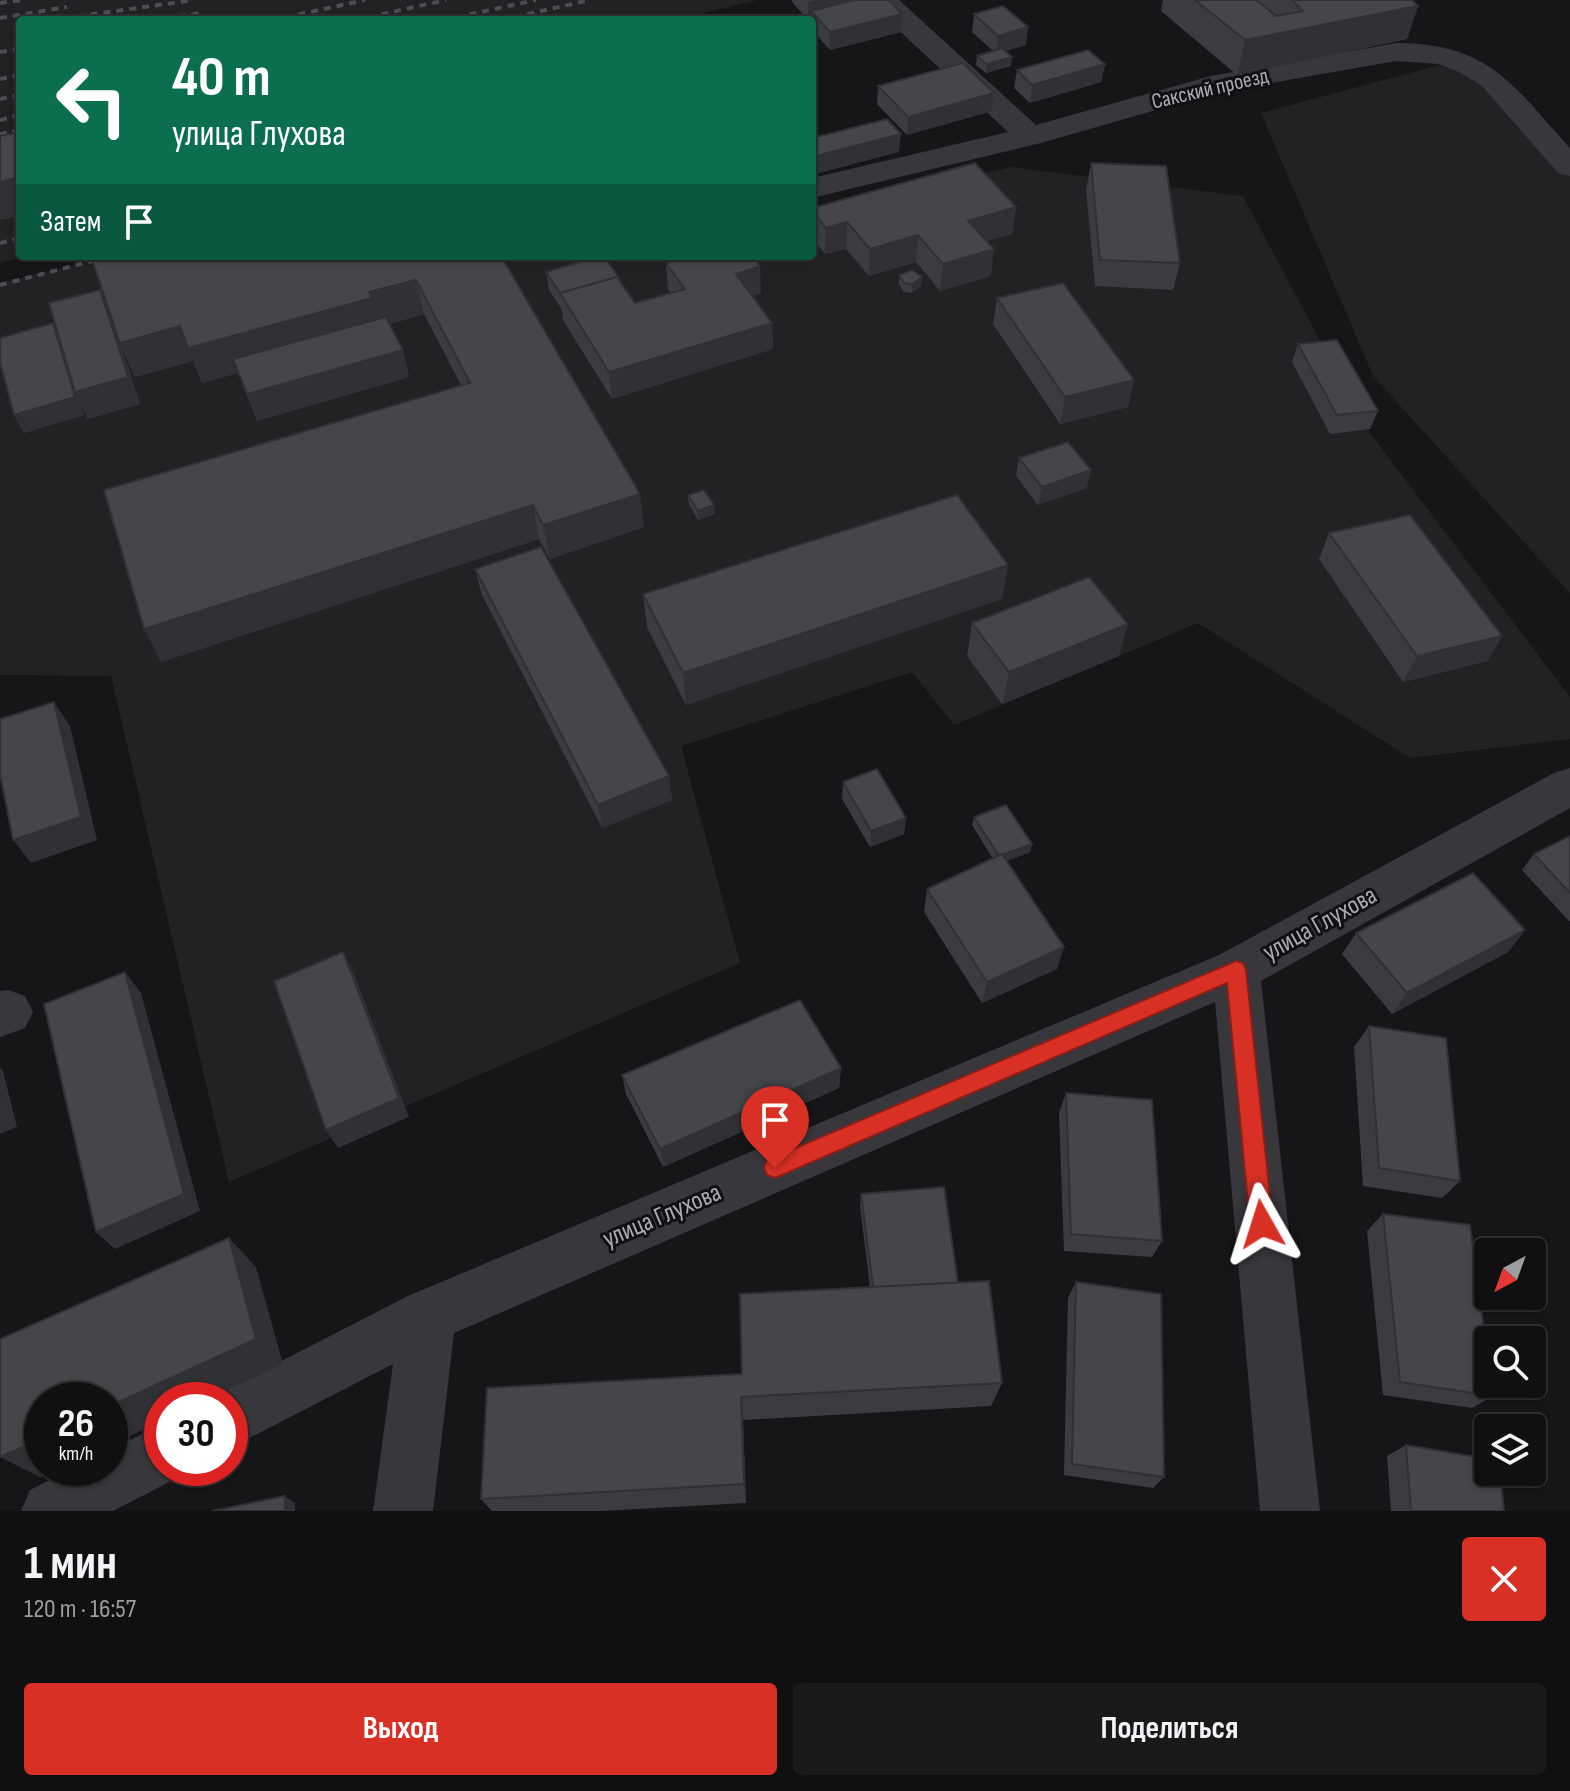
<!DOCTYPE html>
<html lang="ru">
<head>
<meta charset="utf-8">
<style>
  :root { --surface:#101011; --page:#19191a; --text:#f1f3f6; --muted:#9c9d9f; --line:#303031; --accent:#d93025 }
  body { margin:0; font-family:"Sofia Sans Condensed",sans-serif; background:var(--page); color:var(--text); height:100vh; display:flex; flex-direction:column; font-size:30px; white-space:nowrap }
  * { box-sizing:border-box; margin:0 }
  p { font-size:26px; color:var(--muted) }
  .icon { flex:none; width:44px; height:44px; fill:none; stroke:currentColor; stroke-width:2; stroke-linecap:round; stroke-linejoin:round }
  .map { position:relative; height:1511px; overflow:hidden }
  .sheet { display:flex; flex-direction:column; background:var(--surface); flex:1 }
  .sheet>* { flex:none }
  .banner { position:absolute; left:16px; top:16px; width:800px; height:244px; border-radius:8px; box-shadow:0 2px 6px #0004,0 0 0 2px var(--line); background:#0b6e4f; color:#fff; overflow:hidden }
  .needle { width:52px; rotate:221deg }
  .controls { position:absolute; left:1474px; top:1238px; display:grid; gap:16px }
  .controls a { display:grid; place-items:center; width:72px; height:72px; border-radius:8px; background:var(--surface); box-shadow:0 2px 6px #0004,0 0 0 2px var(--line); font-size:40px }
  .speed { position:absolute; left:24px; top:1382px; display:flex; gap:16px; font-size:40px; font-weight:700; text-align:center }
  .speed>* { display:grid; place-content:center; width:104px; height:104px; border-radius:50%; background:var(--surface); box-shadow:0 2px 6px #0004,0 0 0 2px var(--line); line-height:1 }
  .speed small { font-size:20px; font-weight:400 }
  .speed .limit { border:12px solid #d22; background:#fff; color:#111 }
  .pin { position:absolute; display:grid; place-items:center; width:68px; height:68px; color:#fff; margin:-82px -34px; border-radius:50% 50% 50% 0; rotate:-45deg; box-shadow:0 0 8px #0007 }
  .pin .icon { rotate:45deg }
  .me { position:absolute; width:88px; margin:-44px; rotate:354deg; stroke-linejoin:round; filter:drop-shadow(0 0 6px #0008) }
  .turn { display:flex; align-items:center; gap:28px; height:168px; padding:0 24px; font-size:36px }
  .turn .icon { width:104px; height:104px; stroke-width:2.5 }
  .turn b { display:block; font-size:56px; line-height:68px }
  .then { display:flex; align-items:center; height:76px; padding:0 24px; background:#0003; gap:16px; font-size:30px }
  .round { display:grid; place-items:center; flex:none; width:84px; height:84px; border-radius:8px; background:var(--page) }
  .overview { display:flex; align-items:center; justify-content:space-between; height:136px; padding:0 24px }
  h1 { font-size:48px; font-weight:700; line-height:60px }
  .primary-button { display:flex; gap:16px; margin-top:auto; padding:16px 24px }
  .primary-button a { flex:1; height:92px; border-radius:8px; background:var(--accent); color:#fff; font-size:32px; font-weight:700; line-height:92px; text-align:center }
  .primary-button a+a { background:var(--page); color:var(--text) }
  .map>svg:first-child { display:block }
  .built { fill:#222224 }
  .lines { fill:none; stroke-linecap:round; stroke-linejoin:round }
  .minor { fill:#37373c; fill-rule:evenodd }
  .rail { stroke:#4c4d53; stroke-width:4; stroke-dasharray:7 6; stroke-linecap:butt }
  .wall { fill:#3b3c40 }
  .shaded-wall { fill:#303134 }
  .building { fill:#45464a; stroke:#303134; stroke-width:2 }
  .route { fill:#d93025; stroke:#8d1f18; stroke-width:2 }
  .labels { text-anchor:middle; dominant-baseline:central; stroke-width:6; stroke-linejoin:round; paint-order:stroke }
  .far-street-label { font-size:22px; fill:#a8acb6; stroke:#111012 }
  .street-label { font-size:26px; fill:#a8acb6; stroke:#111012 }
</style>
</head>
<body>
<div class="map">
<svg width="1570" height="1511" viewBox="0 0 1570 1511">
  <rect width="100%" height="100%" fill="#161517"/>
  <g class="built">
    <polygon points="0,0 758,0 672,20 20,20 20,256 27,256 0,263"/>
    <polygon points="1466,58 1570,176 1570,593 1373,376 1261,113"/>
    <polygon points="1011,167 1243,196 1367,429 1570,697 1570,739 1410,758 1198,623 954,725 912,672 681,746 740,963 229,1182 111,676 0,675 0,283 111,256 812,256 812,216"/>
  </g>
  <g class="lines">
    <g class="minor">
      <path d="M877 0H899L1036 125 1211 76 1396 43C1489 43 1513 85 1570 148V176L1559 174 1482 86 1459 72 1439 64 1396 61 1215 93 1041 143 812 198V178L1008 132 878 11 874 5Z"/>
      <polygon points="1570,768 1570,808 1261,981 1320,1511 1260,1511 1215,1002 454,1333 433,1511 373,1511 393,1364 230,1448 230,1400 209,1398 408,1296 1219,955 1554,773"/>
      <polygon points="8,990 25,996 33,1012 25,1028 0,1037 0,991"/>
      <polygon points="162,1425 162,1468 186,1468 183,1475 113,1511 21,1511 30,1490 73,1468 110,1468 110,1449"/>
    </g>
    <g class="rail">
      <polyline points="0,3 23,0"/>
      <polyline points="0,18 67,7"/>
      <polyline points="52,20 194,0"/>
      <polyline points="153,20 202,13"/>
      <polyline points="273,20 365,0"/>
      <polyline points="356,20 446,0"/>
      <polyline points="444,20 536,0"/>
      <polyline points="502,20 590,0"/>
      <polyline points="0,52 20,49"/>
      <polyline points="0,79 20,75"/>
      <polyline points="0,99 20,95"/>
      <polyline points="0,120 20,115"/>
      <polyline points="0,134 20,130"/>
      <polyline points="0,243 20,238"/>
      <polyline points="0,285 111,256"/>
    </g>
  </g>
  <g class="wall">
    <polygon points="792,0 889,0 901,32 830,50 812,30 812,20 808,20 792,2"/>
    <polygon points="1163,0 1412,0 1418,6 1407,39 1237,75 1161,11"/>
    <polygon points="974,14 1026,45 1005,51 1011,66 986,73 976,65 977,56 993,51 972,32"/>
    <polygon points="1105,64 1101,82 1030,103 1014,88 1017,70"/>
    <polygon points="878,86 992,111 907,135 877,104"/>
    <polygon points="1091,163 1180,263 1173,290 1095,286 1086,190"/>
    <polygon points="1016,207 1012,234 987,241 991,276 940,291 916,262 869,276 846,249 825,254 812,237 812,208"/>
    <polygon points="501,256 644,527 550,559 539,539 161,662 461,385 424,314 390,324 403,350 409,377 257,421 238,373 202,383 193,361 135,377 121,346 140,404 88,419 80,402 84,415 24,433 14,415 53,323 58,335 100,290 110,313"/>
    <polygon points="666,263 761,293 752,296 772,323 773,349 612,399 563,320 562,310 549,290 546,272 621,283 635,303 671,293 668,289"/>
    <polygon points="899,275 922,277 921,286 912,293 904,292 899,284"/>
    <polygon points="997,298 1134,380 1128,407 1060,424 993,324"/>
    <polygon points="1298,344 1378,411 1370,429 1330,434 1292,362"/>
    <polygon points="1019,458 1087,488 1038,505 1016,476"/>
    <polygon points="688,495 714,505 715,514 698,520 689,504"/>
    <polygon points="1329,533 1502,636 1487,661 1403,682 1319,559"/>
    <polygon points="1008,565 1002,599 686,705 647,627 643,594"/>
    <polygon points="475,569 669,776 672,800 602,828 482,595"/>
    <polygon points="972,623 1119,656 1002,704 967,656"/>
    <polygon points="843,782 904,834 870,847 842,799"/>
    <polygon points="974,817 1032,844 1030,852 1007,861 1057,969 982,1003 924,912 927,889 993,859 972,825"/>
    <polygon points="1570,836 1570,921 1569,921 1522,870 1534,854"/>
    <polygon points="1525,930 1508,952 1392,1014 1342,954 1356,933"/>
    <polygon points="1369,1026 1460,1181 1442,1198 1363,1186 1354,1047"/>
    <polygon points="841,1068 839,1088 663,1167 626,1094 622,1075"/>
    <polygon points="1066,1093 1162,1241 1152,1257 1064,1251 1059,1113"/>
    <polygon points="861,1194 958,1283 1002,1383 991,1406 743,1420 746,1503 600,1511 492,1511 481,1499 742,1374 870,1287 860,1206"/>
    <polygon points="1383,1214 1493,1396 1472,1408 1383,1395 1367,1231"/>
    <polygon points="1076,1282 1164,1477 1153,1488 1064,1475 1068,1298"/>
    <polygon points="1406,1445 1504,1511 1391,1511 1387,1456"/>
  </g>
  <g class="shaded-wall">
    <polygon points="816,0 876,0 811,11 810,19 808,20 808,2"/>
    <polygon points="1418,6 1407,39 1237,75 1245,40"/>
    <polygon points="902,14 901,32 830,50 830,32"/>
    <polygon points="1028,27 1026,45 996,54 998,36"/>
    <polygon points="1012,57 1011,66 986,73 987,64"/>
    <polygon points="1105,64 1101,82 1030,103 1032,85"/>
    <polygon points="994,93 992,111 907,135 908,117"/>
    <polygon points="901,134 899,152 812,175 812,157"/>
    <polygon points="20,177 20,216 0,220 0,182"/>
    <polygon points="1016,207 1012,234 965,247 968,221"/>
    <polygon points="847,222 846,249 825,254 826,228"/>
    <polygon points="918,235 916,262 869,276 870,249"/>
    <polygon points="994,249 991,276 940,291 943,264"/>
    <polygon points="760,266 761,293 737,300 736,274"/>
    <polygon points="922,277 921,286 912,293 912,284"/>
    <polygon points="416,280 424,314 380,327 238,373 202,383 193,361 135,377 121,346 140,404 88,419 80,402 84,415 24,433 14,415 53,323 62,342 100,290 112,317 180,326 369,292"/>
    <polygon points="772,323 773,349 612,399 609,372"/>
    <polygon points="403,350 409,377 257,421 247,394"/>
    <polygon points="1134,380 1128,407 1060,424 1065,397"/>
    <polygon points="1091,470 1087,488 1038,505 1042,487"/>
    <polygon points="640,494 644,527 550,559 543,525"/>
    <polygon points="533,505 539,539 161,662 144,629"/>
    <polygon points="714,505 715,514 698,520 698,511"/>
    <polygon points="1008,565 1002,599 686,705 683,673"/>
    <polygon points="1128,624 1119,656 1002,704 1009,672"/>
    <polygon points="1502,636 1487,661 1403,682 1417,656"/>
    <polygon points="54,702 70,726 97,840 31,863 13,840"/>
    <polygon points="669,776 672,800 602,828 598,805"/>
    <polygon points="906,818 904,834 870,847 871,831"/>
    <polygon points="1032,844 1030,852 997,865 999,857"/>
    <polygon points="1525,930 1508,952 1392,1014 1407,993"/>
    <polygon points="1064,947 1057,969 982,1003 987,982"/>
    <polygon points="343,952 354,974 409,1117 338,1148 326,1130"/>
    <polygon points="125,972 141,993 200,1211 115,1249 96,1232"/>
    <polygon points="0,1068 3,1071 17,1127 0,1134"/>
    <polygon points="841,1068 839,1088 663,1167 660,1149"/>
    <polygon points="229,1238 256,1267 283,1364 206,1400 162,1400 162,1421 110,1445 110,1406"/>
    <polygon points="741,1397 743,1420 746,1503 744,1484"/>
    <polygon points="42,1438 42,1468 60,1468 40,1477 0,1457"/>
    <polygon points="285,1496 295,1503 295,1511 285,1511"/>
  </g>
  <g class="building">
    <polygon points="854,0 889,0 902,14 830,32 811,11"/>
    <polygon points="1195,0 1256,0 1276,16 1303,11 1292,0 1412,0 1418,6 1245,40"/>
    <polygon points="1003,6 1028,27 998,36 974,14"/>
    <polygon points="1002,48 1012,57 987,64 977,56"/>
    <polygon points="1088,50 1105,64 1032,85 1017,70"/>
    <polygon points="963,63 994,93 908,117 878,86"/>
    <polygon points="887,119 901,134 812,157 812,138"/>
    <polygon points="20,132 20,177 0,182 0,136"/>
    <polygon points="975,163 1016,207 968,221 994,249 943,264 918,235 870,249 847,222 826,228 812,210 812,208"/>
    <polygon points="1091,163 1166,166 1180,263 1100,260"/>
    <polygon points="91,256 501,256 640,494 543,525 533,505 144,629 104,490 470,383 416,280 369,292 372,298 188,348 180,326 120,343"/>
    <polygon points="600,256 604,256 621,281 617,277 560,293 546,272"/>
    <polygon points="690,256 752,256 760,266 736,274 772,323 609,372 560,293 617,277 635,303 685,289 666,263"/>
    <polygon points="912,270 922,277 912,284 904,283 899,275"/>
    <polygon points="1063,283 1134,380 1065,397 997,298"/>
    <polygon points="100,290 128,377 75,392 49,303"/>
    <polygon points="386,317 403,350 247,394 233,359"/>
    <polygon points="53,323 75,397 14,415 0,362 0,338"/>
    <polygon points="1337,340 1378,411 1337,415 1298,344"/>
    <polygon points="1068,442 1091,470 1042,487 1019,458"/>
    <polygon points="704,490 714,505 698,511 688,495"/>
    <polygon points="957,495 1008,565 683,673 643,594"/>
    <polygon points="1410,515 1502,636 1417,656 1329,533"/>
    <polygon points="541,547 669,776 598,805 475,569"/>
    <polygon points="1089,577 1128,624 1009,672 972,623"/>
    <polygon points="54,702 81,817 13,840 0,774 0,719"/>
    <polygon points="877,769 906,818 871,831 843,782"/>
    <polygon points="1006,805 1032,844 999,856 974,817"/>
    <polygon points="1570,836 1570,893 1534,854"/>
    <polygon points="1002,854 1064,947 987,982 927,889"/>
    <polygon points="1473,873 1525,930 1407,993 1356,933"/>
    <polygon points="343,952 399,1098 326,1130 274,981"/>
    <polygon points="125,972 184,1194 96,1232 44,1004"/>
    <polygon points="800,1000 841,1068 660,1149 622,1075"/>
    <polygon points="1369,1026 1446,1038 1460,1181 1379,1168"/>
    <polygon points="1066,1093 1152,1100 1162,1241 1071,1234"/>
    <polygon points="0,1101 3,1114 0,1115"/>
    <polygon points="944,1187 958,1283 873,1287 861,1194"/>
    <polygon points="1383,1214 1470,1225 1488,1359 1488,1384 1491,1384 1493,1396 1400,1382"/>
    <polygon points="229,1238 256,1339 110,1406 110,1400 42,1400 42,1438 0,1457 0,1339"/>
    <polygon points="989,1281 1002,1383 741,1397 744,1484 481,1499 487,1388 742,1374 740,1294"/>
    <polygon points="1076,1282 1161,1294 1164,1477 1072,1464"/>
    <polygon points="1406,1445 1488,1459 1488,1472 1500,1472 1504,1511 1411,1511"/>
    <polygon points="285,1496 285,1511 212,1511"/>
  </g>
  <polygon class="route" points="1236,961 1243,963 1246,970 1273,1224 1269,1232 1262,1235 1254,1232 1250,1224 1227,983 782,1175 775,1178 767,1175 764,1168 767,1160"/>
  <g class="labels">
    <g class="far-street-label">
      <text transform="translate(1210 89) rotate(-13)">Сакский проезд</text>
    </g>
    <g class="street-label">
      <text transform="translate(1320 924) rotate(-29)">улица Глухова</text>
      <text transform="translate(662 1216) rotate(-23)">улица Глухова</text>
    </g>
  </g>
</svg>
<div class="controls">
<a><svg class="needle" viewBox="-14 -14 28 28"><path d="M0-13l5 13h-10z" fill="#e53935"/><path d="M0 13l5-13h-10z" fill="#9c9d9f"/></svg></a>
<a><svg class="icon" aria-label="search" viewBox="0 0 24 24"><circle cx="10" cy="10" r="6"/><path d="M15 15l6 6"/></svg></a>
<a><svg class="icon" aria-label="layers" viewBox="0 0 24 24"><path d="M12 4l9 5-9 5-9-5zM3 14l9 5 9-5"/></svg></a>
</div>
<div class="speed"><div>26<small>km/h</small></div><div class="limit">30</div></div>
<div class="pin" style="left:775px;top:1168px;background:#d93025"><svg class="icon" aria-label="arrive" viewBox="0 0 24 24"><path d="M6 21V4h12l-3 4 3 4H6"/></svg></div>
<svg class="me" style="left:1262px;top:1224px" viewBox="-20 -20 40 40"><path d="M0-17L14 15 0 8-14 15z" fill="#d93025" stroke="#fff" stroke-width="4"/></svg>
<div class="banner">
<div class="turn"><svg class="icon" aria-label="left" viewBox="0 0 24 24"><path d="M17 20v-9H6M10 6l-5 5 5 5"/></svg><div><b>40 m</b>улица Глухова</div></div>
<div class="then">Затем<svg class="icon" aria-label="arrive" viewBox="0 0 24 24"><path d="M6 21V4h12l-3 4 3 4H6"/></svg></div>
</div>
</div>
<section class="sheet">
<div class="overview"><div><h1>1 мин</h1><p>120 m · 16:57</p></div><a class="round" style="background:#d93025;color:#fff"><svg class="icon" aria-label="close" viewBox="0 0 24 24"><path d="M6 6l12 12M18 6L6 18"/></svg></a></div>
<div class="primary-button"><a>Выход</a><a>Поделиться</a></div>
</section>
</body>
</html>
